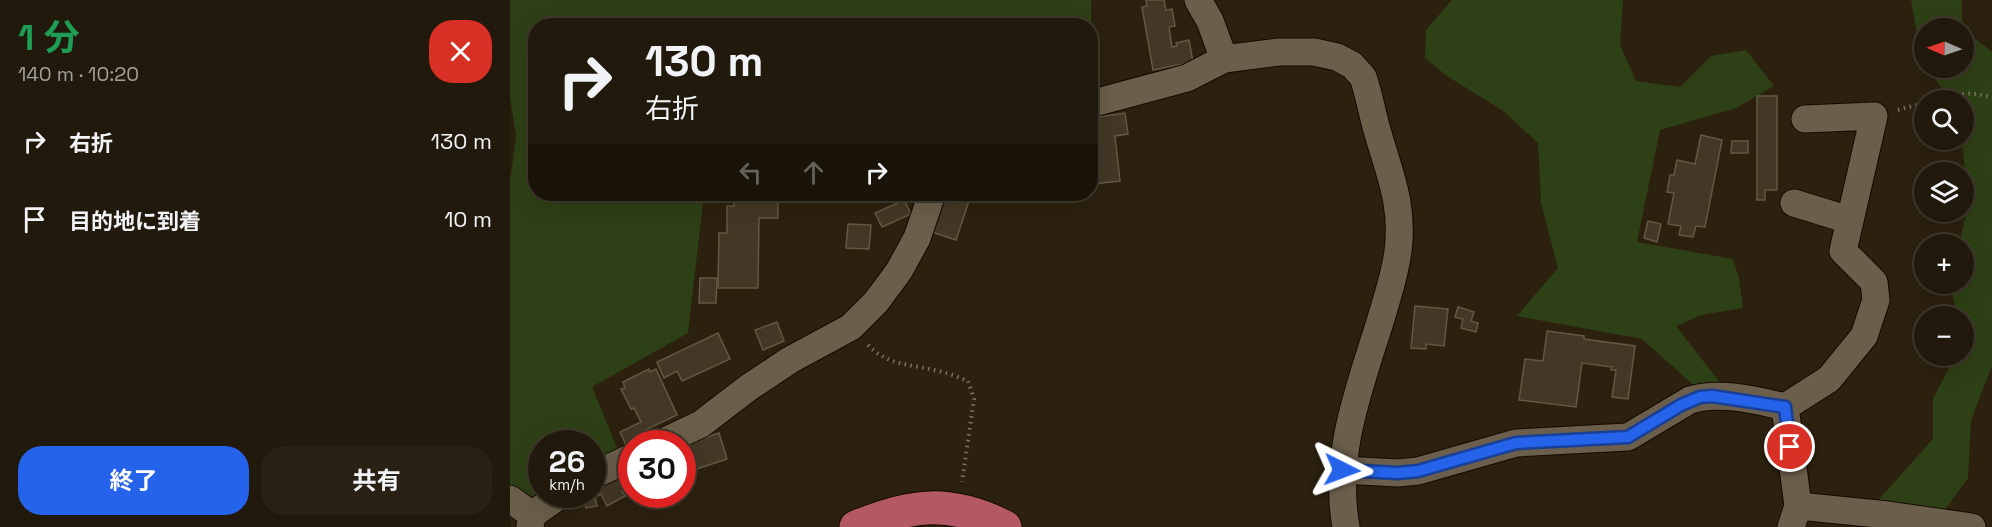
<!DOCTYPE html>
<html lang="ja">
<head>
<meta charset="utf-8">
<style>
  :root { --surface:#21190b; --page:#292214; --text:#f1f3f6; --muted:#a2a09d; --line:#3e382c; --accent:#2563eb }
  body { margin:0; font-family:"Space Grotesk","Noto Sans JP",sans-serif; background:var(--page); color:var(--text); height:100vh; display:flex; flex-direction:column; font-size:22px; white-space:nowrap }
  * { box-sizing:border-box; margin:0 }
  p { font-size:20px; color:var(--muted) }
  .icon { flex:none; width:33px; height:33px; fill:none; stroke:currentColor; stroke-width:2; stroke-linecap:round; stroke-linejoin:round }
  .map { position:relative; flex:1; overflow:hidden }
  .drawer { display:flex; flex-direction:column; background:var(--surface); width:510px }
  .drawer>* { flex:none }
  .guide { position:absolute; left:18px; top:18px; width:570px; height:183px; border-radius:24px; box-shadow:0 6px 24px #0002,0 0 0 2px var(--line); background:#21190b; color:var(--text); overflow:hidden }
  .needle { width:39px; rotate:272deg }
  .fabs { position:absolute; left:1404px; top:18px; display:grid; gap:12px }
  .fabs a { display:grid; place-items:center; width:60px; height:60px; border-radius:50%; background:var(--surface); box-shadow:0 6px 24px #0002,0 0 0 2px var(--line); font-size:30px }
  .speed { position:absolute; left:18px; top:430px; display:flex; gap:12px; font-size:30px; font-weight:700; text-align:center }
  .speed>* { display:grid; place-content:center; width:78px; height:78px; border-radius:50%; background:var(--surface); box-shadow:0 6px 24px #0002,0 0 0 2px var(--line); line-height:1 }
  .speed small { font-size:15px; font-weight:400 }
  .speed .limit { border:9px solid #d22; background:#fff; color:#111 }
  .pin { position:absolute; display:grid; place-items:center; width:51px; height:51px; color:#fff; margin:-26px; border:3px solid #fff; border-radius:50%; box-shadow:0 2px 6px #0007 }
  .me { position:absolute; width:66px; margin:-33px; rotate:93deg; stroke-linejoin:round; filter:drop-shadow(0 0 4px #0008) }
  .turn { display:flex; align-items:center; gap:21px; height:126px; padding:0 18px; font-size:27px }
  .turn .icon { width:78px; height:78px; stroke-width:2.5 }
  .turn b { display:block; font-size:42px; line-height:51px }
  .lanes { display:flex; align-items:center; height:57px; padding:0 18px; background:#0003; justify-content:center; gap:30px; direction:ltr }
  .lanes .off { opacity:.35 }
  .round { display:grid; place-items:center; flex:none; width:63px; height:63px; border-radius:24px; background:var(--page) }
  .summary { display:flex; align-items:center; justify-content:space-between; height:102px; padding:0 18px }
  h1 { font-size:36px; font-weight:700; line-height:45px; color:#1e9e55 }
  .cta { display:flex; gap:12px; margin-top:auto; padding:12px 18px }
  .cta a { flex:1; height:69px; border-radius:24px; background:var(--accent); color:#fff; font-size:24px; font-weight:700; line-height:69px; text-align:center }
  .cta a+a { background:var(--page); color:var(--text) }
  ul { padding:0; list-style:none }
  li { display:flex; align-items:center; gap:18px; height:78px; padding:0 18px }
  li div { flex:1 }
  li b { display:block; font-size:22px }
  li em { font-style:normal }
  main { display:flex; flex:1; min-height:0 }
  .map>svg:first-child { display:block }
  .green { fill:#2e4015 }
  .building { fill:#433725; stroke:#645844; stroke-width:1.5 }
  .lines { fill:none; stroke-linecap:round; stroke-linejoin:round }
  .minor-casing { stroke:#140a00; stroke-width:29 }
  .primary-casing { stroke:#140a00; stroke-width:35 }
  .path { stroke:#7c7364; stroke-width:4; stroke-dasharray:1.5 4.5; stroke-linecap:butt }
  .minor { stroke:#6b5f4b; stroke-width:27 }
  .primary { stroke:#b35864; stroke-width:33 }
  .route-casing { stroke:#184099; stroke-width:15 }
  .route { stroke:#2563eb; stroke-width:10 }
</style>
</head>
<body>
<main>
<section class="drawer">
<div class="summary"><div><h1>1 分</h1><p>140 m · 10:20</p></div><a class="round" style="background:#d93025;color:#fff"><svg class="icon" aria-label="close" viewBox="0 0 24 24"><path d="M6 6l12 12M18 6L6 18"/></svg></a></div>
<ul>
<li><svg class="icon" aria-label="right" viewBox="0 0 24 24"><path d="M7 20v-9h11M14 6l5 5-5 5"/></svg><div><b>右折</b></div><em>130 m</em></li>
<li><svg class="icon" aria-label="arrive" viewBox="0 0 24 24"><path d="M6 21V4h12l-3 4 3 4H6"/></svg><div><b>目的地に到着</b></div><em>10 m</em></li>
</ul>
<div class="cta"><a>終了</a><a>共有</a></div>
</section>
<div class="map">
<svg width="1482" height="527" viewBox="0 0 1482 527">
  <rect width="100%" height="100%" fill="#2c210f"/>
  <g class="green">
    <polygon points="0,0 581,0 581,33 580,26 26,26 26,194 194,194 178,333 82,387 110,455 83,469 82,444 32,444 32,495 24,502 0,491 0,182 6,136 0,96"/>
    <polygon points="942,0 1113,0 1110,45 1126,81 1170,87 1201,56 1236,50 1264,86 1226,108 1150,130 1127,242 1223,259 1229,278 1233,308 1191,315 1166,326 1215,389 1189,390 1132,339 1007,316 1048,268 1031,203 1028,143 992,110 937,76 915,58 916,30"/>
    <polygon points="1401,0 1452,0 1452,28 1414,28 1414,62 1411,56"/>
    <polygon points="1454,30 1482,52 1482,366 1461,420 1458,478 1431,515 1363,506 1423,439 1423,399 1445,356 1454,356 1454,316 1448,316 1439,284 1454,284 1454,244 1449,244 1458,206 1452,140 1454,100 1439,100 1418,68 1454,68"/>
  </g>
  <g class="building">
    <polygon points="636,0 654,0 656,10 662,9 665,26 659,27 662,47 667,46 666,43 679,40 683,62 643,70 632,7 637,6"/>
    <polygon points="1247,96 1267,96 1267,190 1255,190 1255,200 1247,200"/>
    <polygon points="615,113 618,134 605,136 610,181 583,184 580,166 580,118"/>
    <polygon points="1191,135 1212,140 1195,227 1186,226 1183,237 1169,235 1171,226 1158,224 1164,193 1157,192 1160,175 1164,175 1167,160 1185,164"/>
    <polygon points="1222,141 1238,141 1238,153 1221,153"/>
    <polygon points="224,194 289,194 278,194 277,202 268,201 268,218 249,218 248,288 208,288 209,233 217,233 217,206 224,206"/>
    <polygon points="326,194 349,194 329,202"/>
    <polygon points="436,194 461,195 446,240 422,232"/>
    <polygon points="394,200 401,214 372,227 365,213"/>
    <polygon points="1138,221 1151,224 1147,242 1134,238"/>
    <polygon points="338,224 361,225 359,249 336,248"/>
    <polygon points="190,278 207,278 206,303 189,303"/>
    <polygon points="905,306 938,309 934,346 916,344 916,349 901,348"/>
    <polygon points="948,307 964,312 961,321 968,323 966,332 951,328 953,319 945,317"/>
    <polygon points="267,322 274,341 253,350 245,330"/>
    <polygon points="1037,331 1074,336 1074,339 1125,346 1118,399 1102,397 1106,370 1101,370 1102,367 1072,363 1066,407 1009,400 1015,359 1033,361"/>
    <polygon points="208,333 220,359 172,381 167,371 154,378 147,362"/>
    <polygon points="139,369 140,372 146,369 167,415 135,430 139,437 117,447 110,432 131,422 124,408 121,409 111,389 115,388 113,382"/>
    <polygon points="209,433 217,459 172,474 172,445"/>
    <polygon points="107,473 115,489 112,491 115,496 97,506 91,494 88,496 83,486"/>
    <polygon points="83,488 87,506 76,508 73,495 82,495"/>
  </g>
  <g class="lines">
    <g class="minor-casing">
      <g id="minor">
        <polyline points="688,0 700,21 714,59"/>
        <path d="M580 104 677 78 714 59 769 52H804L827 57 842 65 853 77C859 94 862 113 867 130 879 173 894 204 888 251 885 275 877 298 870 322 849 389 823 455 836 527"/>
        <polyline points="1284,203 1339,220"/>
        <polyline points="1275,407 1319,379 1354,336 1366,300 1364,282 1333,251 1364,116 1295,119"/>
        <polyline points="149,444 191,424 238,388 280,360 341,327 366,302 389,271 407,238 422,194"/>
        <path d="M832 470 888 473 908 471 1006 443 1118 437 1180 400C1210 391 1246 400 1275 407L1288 506 1281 527"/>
        <polyline points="82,476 122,457"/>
        <polyline points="0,499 22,515"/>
        <polyline points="1288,506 1378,515 1462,527"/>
        <polyline points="20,527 22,515 50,495"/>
      </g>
    </g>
    <g class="primary-casing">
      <path id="primary" d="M346 527C401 504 440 499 495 527"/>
    </g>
    <g class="path">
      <path d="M1423 100C1441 95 1464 90 1482 98"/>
      <polyline points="1388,110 1414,103"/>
      <path d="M358 345C379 367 404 364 432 372 441 374 450 378 458 381L464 399 452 482"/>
    </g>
    <use href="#minor" class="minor"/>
    <use href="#primary" class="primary"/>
  </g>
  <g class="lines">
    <g class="route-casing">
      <polyline id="route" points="832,470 888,473 908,471 1006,443 1118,437 1171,405 1190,397 1202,396 1275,407 1280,447"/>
    </g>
    <use href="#route" class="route"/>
  </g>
</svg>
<div class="fabs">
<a><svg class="needle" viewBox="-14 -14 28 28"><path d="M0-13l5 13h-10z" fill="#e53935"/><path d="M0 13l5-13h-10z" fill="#a2a09d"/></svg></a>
<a><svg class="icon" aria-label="search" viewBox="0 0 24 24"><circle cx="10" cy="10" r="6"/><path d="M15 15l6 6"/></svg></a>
<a><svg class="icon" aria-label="layers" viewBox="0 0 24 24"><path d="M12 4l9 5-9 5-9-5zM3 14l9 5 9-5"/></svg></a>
<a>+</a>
<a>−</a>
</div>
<div class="speed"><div>26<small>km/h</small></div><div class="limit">30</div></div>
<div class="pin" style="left:1280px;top:447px;background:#d93025"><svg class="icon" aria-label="arrive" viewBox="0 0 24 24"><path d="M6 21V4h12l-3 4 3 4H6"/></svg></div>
<svg class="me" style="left:832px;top:470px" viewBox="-20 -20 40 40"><path d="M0-17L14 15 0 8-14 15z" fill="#2563eb" stroke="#fff" stroke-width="4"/></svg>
<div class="guide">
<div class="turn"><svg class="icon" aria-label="right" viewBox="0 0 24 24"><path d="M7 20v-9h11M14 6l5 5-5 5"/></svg><div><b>130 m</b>右折</div></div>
<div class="lanes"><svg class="icon off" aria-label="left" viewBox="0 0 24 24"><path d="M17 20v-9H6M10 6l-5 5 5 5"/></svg><svg class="icon off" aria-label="ahead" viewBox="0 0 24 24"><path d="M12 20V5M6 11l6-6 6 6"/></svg><svg class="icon" aria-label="right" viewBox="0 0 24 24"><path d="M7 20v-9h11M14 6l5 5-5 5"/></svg></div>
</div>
</div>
</main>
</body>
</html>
